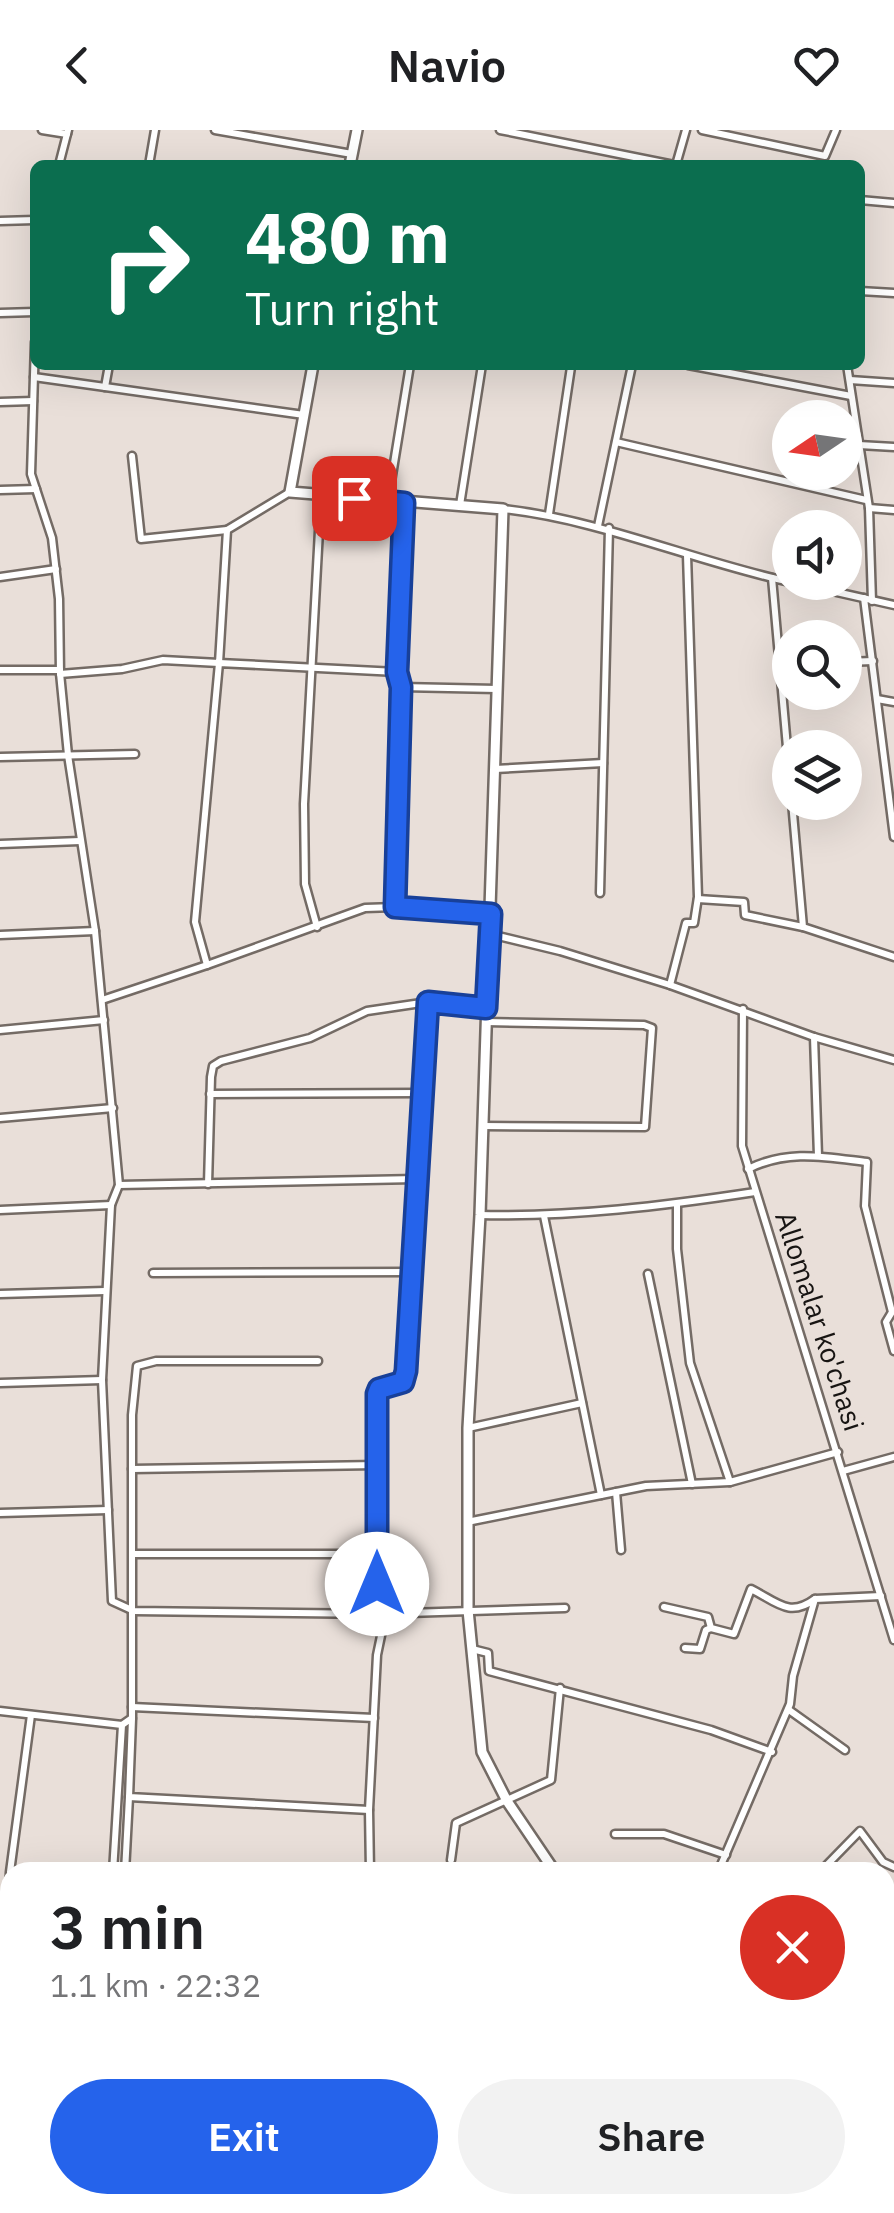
<!DOCTYPE html>
<html lang="en">
<head>
<meta charset="utf-8">
<style>
  :root { --surface:#fff; --page:#f2f2f2; --text:#202124; --muted:#757577; --accent:#2563eb }
  body { margin:0; font-family:"IBM Plex Sans",sans-serif; background:var(--page); color:var(--text); height:100vh; display:flex; flex-direction:column; font-size:38px; white-space:nowrap }
  * { box-sizing:border-box; margin:0 }
  p { font-size:32px; color:var(--muted) }
  .icon { flex:none; width:55px; height:55px; fill:none; stroke:currentColor; stroke-width:2; stroke-linecap:round; stroke-linejoin:round }
  .map { position:relative; flex:1; overflow:hidden }
  .drawer { position:absolute; left:0px; top:1732px; width:895px; height:352px; display:flex; flex-direction:column; background:var(--surface); border-radius:30px 30px 0 0; box-shadow:0 10px 40px #0002 }
  .drawer>* { flex:none }
  .banner { position:absolute; left:30px; top:30px; width:835px; height:210px; border-radius:15px; box-shadow:0 10px 40px #0002; background:#0b6e4f; color:#fff; overflow:hidden }
  .needle { width:65px; rotate:257deg }
  .fabs { position:absolute; left:772px; top:270px; display:grid; gap:20px }
  .fabs a { display:grid; place-items:center; width:90px; height:90px; border-radius:50%; background:var(--surface); box-shadow:0 10px 40px #0002; font-size:50px }
  .pin { position:absolute; display:grid; place-items:center; width:85px; height:85px; color:#fff; margin:-42px; border-radius:20px; box-shadow:0 5px 15px #0006 }
  .me { position:absolute; width:110px; margin:-55px; rotate:0deg; stroke-linejoin:round; filter:drop-shadow(0 0 8px #0008) }
  .turn { display:flex; align-items:center; gap:35px; height:210px; padding:0 50px; font-size:45px }
  .turn .icon { width:130px; height:130px; stroke-width:2.5 }
  .turn b { display:block; font-size:70px; line-height:85px }
  .round { display:grid; place-items:center; flex:none; width:105px; height:105px; border-radius:52px; background:var(--page) }
  .summary { display:flex; align-items:center; justify-content:space-between; height:170px; padding:0 50px }
  h1 { font-size:60px; font-weight:600; line-height:75px }
  .cta { display:flex; gap:20px; margin-top:auto; padding:20px 50px }
  .cta a { flex:1; height:115px; border-radius:60px; background:var(--accent); color:#fff; font-size:40px; font-weight:600; line-height:115px; text-align:center }
  .cta a+a { background:var(--page); color:var(--text) }
  header { display:flex; justify-content:space-between; align-items:center; height:130px; padding:0 50px; background:var(--surface); font-size:45px; font-weight:600 }
  .map>svg:first-child { display:block }
  .lines { fill:none; stroke-linecap:round; stroke-linejoin:round }
  .street-casing { stroke:#746b65; stroke-width:11 }
  .secondary-casing { stroke:#746b65; stroke-width:14 }
  .street { stroke:#fff; stroke-width:6 }
  .secondary { stroke:#fff; stroke-width:9 }
  .route-casing { stroke:#184099; stroke-width:25 }
  .route { stroke:#2563eb; stroke-width:18 }
  .labels { text-anchor:middle; dominant-baseline:central; stroke-width:10; stroke-linejoin:round; paint-order:stroke }
  .street-label { font-size:28px; fill:#171412; stroke:#e9dfd9 }
</style>
</head>
<body>
<header><svg class="icon" aria-label="back" viewBox="0 0 24 24"><path d="M15 5l-7 7 7 7"/></svg>Navio<svg class="icon" aria-label="heart" viewBox="0 0 24 24"><path d="M12 20l-8-8c-3-5 5-10 8-4 3-6 11-1 8 4z"/></svg></header>
<div class="map">
<svg width="894" height="2083" viewBox="0 0 894 2083">
  <rect width="100%" height="100%" fill="#e9dfd9"/>
  <g class="lines">
    <g class="street-casing">
      <g id="street">
        <polyline points="42,0 67,4"/>
        <polyline points="215,0 352,24"/>
        <polyline points="500,0 674,35"/>
        <polyline points="702,0 825,26 836,0"/>
        <polyline points="59,35 68,0"/>
        <polyline points="149,35 155,0"/>
        <polyline points="676,35 686,0"/>
        <polyline points="860,70 894,73"/>
        <polyline points="0,91 35,90"/>
        <polyline points="860,161 894,163"/>
        <polyline points="0,183 35,182"/>
        <polyline points="35,212 31,344 52,408 59,469 60,543 68,625 95,801 119,1055 111,1075 102,1250 112,1471 134,1481 377,1484 565,1478"/>
        <polyline points="688,235 851,266"/>
        <polyline points="847,235 869,378 872,471"/>
        <polyline points="34,247 304,285"/>
        <polyline points="850,250 894,253"/>
        <polyline points="105,257 109,235"/>
        <polyline points="0,272 33,271"/>
        <polyline points="616,312 866,370"/>
        <polyline points="859,315 894,317"/>
        <polyline points="132,326 141,409 227,400"/>
        <polyline points="0,360 36,359"/>
        <polyline points="388,370 410,235"/>
        <polyline points="460,375 482,235"/>
        <polyline points="869,378 894,380"/>
        <path d="M503 379C602 390 693 431 790 452"/>
        <polyline points="549,384 571,237"/>
        <polyline points="598,396 632,235"/>
        <polyline points="0,447 56,439"/>
        <polyline points="772,448 790,651"/>
        <polyline points="792,452 894,475"/>
        <polyline points="864,468 894,707"/>
        <polyline points="845,532 873,531"/>
        <polyline points="780,536 790,535"/>
        <polyline points="0,540 60,540 60,544 122,539 163,530 219,533 227,400 290,362"/>
        <polyline points="397,542 404,373"/>
        <polyline points="877,569 894,572"/>
        <polyline points="0,627 135,624"/>
        <polyline points="495,639 603,633"/>
        <polyline points="792,672 803,797 894,827"/>
        <polyline points="0,714 80,711"/>
        <polyline points="600,763 609,398"/>
        <polyline points="698,769 744,772 745,785 803,797"/>
        <polyline points="395,777 401,557"/>
        <polyline points="317,797 305,754 304,674 321,364"/>
        <polyline points="490,804 560,821 670,855 814,907 894,930"/>
        <polyline points="0,805 95,801"/>
        <polyline points="207,835 365,778 395,777 491,784"/>
        <polyline points="670,855 686,793 694,793 698,767 687,425"/>
        <polyline points="102,870 207,835 195,792 219,533 397,542 401,557 497,559"/>
        <polyline points="743,879 742,1016 894,1510"/>
        <polyline points="0,900 104,890"/>
        <polyline points="814,907 818,1026"/>
        <polyline points="210,964 421,963"/>
        <polyline points="0,988 113,978"/>
        <polyline points="483,996 645,997 652,898 644,895 486,892"/>
        <path d="M748 1039C788 1019 825 1027 867 1032L865 1076 892 1182 886 1192 894 1221"/>
        <polyline points="208,1054 211,947 213,936 221,931 310,908 367,881 428,872 486,878"/>
        <polyline points="119,1055 416,1049"/>
        <polyline points="677,1074 677,1119 690,1233 730,1352"/>
        <polyline points="0,1080 111,1075"/>
        <path d="M480 1085C574 1087 663 1076 755 1062"/>
        <polyline points="544,1086 601,1365"/>
        <polyline points="153,1143 411,1142"/>
        <polyline points="648,1144 692,1354"/>
        <polyline points="0,1164 105,1161"/>
        <polyline points="0,1253 102,1250"/>
        <polyline points="468,1298 582,1273"/>
        <polyline points="132,1339 377,1335"/>
        <polyline points="843,1341 894,1327"/>
        <polyline points="616,1362 621,1420"/>
        <polyline points="0,1383 108,1380"/>
        <polyline points="467,1392 646,1356 730,1352 838,1322"/>
        <polyline points="133,1424 377,1424"/>
        <path d="M664 1477 708 1487 711 1498 734 1504 751 1459C777 1472 789 1488 815 1469"/>
        <polyline points="377,1484 377,1265 379,1259 403,1252 405,1241 428,872"/>
        <polyline points="685,1518 700,1519 706,1500 711,1498"/>
        <polyline points="472,1519 488,1523 489,1541 711,1600 772,1622"/>
        <polyline points="132,1577 374,1588"/>
        <polyline points="789,1580 845,1620"/>
        <polyline points="0,1581 122,1595"/>
        <polyline points="132,1589 129,1667 369,1680"/>
        <polyline points="615,1704 664,1704 726,1725"/>
        <polyline points="451,1730 456,1693 551,1650 560,1558"/>
        <polyline points="10,1742 31,1585"/>
        <polyline points="113,1742 122,1595 132,1588 132,1285 137,1236 156,1231 318,1231"/>
        <polyline points="125,1742 129,1667"/>
        <polyline points="370,1742 369,1680 377,1525 382,1501 398,1483"/>
        <polyline points="718,1742 790,1574 793,1546 815,1469 881,1466"/>
        <polyline points="820,1742 860,1701 883,1732 894,1737"/>
        <polyline points="0,1796 3,1797 10,1744"/>
        <polyline points="0,1887 10,1888"/>
        <polyline points="0,1983 10,1984"/>
        <polyline points="156,2075 431,2081"/>
        <polyline points="807,2075 818,2083"/>
        <polyline points="77,2083 77,2075"/>
        <polyline points="626,2083 630,2075"/>
      </g>
    </g>
    <g class="secondary-casing">
      <g id="secondary">
        <polyline points="350,35 357,0"/>
        <polyline points="313,235 290,362 503,379 480,1085 468,1298 468,1480 482,1622 507,1671 555,1742"/>
        <polyline points="610,1742 615,1742"/>
        <polyline points="885,1880 894,1887"/>
      </g>
    </g>
    <use href="#street" class="street"/>
    <use href="#secondary" class="secondary"/>
  </g>
  <g class="lines">
    <g class="route-casing">
      <polyline id="route" points="354,368 404,373 397,542 401,557 395,777 491,784 486,878 428,872 406,1241 403,1252 379,1259 377,1264 377,1454"/>
    </g>
    <use href="#route" class="route"/>
  </g>
  <g class="labels">
    <g class="street-label">
      <text transform="translate(820 1191) rotate(72)">Allomalar ko'chasi</text>
    </g>
  </g>
</svg>
<div class="fabs">
<a><svg class="needle" viewBox="-14 -14 28 28"><path d="M0-13l5 13h-10z" fill="#e53935"/><path d="M0 13l5-13h-10z" fill="#757577"/></svg></a>
<a><svg class="icon" aria-label="sound" viewBox="0 0 24 24"><path d="M4 9h4l5-4v14l-5-4H4zM17 9q2 3 0 6"/></svg></a>
<a><svg class="icon" aria-label="search" viewBox="0 0 24 24"><circle cx="10" cy="10" r="6"/><path d="M15 15l6 6"/></svg></a>
<a><svg class="icon" aria-label="layers" viewBox="0 0 24 24"><path d="M12 4l9 5-9 5-9-5zM3 14l9 5 9-5"/></svg></a>
</div>
<div class="pin" style="left:354px;top:368px;background:#d93025"><svg class="icon" aria-label="arrive" viewBox="0 0 24 24"><path d="M6 21V4h12l-3 4 3 4H6"/></svg></div>
<svg class="me" style="left:377px;top:1454px" viewBox="-20 -20 40 40"><circle r="19" fill="#fff"/><path d="M0-13L10 11 0 6-10 11z" fill="#2563eb"/></svg>
<div class="banner">
<div class="turn"><svg class="icon" aria-label="right" viewBox="0 0 24 24"><path d="M7 20v-9h11M14 6l5 5-5 5"/></svg><div><b>480 m</b>Turn right</div></div>
</div>
<section class="drawer">
<div class="summary"><div><h1>3 min</h1><p>1.1 km · 22:32</p></div><a class="round" style="background:#d93025;color:#fff"><svg class="icon" aria-label="close" viewBox="0 0 24 24"><path d="M6 6l12 12M18 6L6 18"/></svg></a></div>
<div class="cta"><a>Exit</a><a>Share</a></div>
</section>
</div>
</body>
</html>
